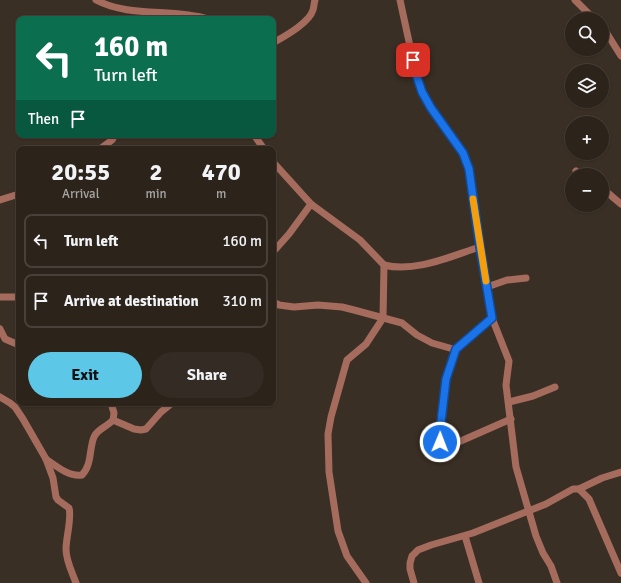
<!DOCTYPE html>
<html lang="en">
<head>
<meta charset="utf-8">
<style>
  :root { --surface:#2c231b; --page:#342b24; --text:#f1f3f6; --muted:#a6a4a3; --line:#48403a; --accent:#5cc7e7 }
  body { margin:0; font-family:Signika,sans-serif; background:var(--page); color:var(--text); height:100vh; display:flex; flex-direction:column; font-size:15px; white-space:nowrap }
  * { box-sizing:border-box; margin:0 }
  p { font-size:13px; color:var(--muted) }
  .icon { flex:none; width:22px; height:22px; fill:none; stroke:currentColor; stroke-width:2; stroke-linecap:round; stroke-linejoin:round }
  .map { position:relative; flex:1; overflow:hidden }
  .sheet { position:absolute; left:16px; top:146px; width:260px; height:260px; display:flex; flex-direction:column; background:var(--surface); border-radius:8px; box-shadow:0 1px 3px #0004,0 0 0 1px var(--line) }
  .sheet>* { flex:none }
  .guide { position:absolute; left:16px; top:16px; width:260px; height:122px; border-radius:8px; box-shadow:0 1px 3px #0004,0 0 0 1px var(--line); background:#0b6e4f; color:#fff; overflow:hidden }
  .buttons { position:absolute; left:565px; top:12px; display:grid; gap:8px }
  .buttons a { display:grid; place-items:center; width:44px; height:44px; border-radius:50%; background:var(--surface); box-shadow:0 1px 3px #0004,0 0 0 1px var(--line); font-size:20px }
  .pin { position:absolute; display:grid; place-items:center; width:34px; height:34px; color:#fff; margin:-17px; border-radius:8px; box-shadow:0 2px 6px #0006 }
  .me { position:absolute; width:44px; margin:-22px; rotate:1deg; stroke-linejoin:round; filter:drop-shadow(0 0 3px #0008) }
  .turn { display:flex; align-items:center; gap:14px; height:84px; padding:0 12px; font-size:18px }
  .turn .icon { width:52px; height:52px; stroke-width:2.5 }
  .turn b { display:block; font-size:28px; line-height:34px }
  .then { display:flex; align-items:center; height:38px; padding:0 12px; background:#0003; gap:8px; font-size:15px }
  .eta { display:flex; justify-content:space-evenly; align-items:center; height:68px; text-align:center }
  .eta b { font-size:24px; font-weight:800; line-height:28px }
  .action { display:flex; gap:8px; margin-top:auto; padding:8px 12px }
  .action a { flex:1; height:46px; border-radius:24px; background:var(--accent); color:#111; font-size:16px; font-weight:800; line-height:46px; text-align:center }
  .action a+a { background:var(--page); color:var(--text) }
  ul { padding:0; list-style:none }
  li { display:flex; align-items:center; gap:12px; height:54px; margin:0 8px 6px; padding:0 4px; border:2px solid var(--line); border-radius:8px }
  li div { flex:1 }
  li b { display:block; font-size:15px }
  li em { font-style:normal }
  .map>svg:first-child { display:block }
  .lines { fill:none; stroke-linecap:round; stroke-linejoin:round }
  .street { stroke:#a56c5e; stroke-width:7 }
  .route-casing { stroke:#114b97; stroke-width:10 }
  .route { stroke:#1a73e8; stroke-width:7 }
  .slow { stroke:#f59e0b; stroke-width:7 }
</style>
</head>
<body>
<div class="map">
<svg width="621" height="583" viewBox="0 0 621 583">
  <rect width="100%" height="100%" fill="#3a2f24"/>
  <g class="lines">
    <g class="street">
      <path d="M96 0C130 18 172 8 208 19"/>
      <polyline points="400,0 416,74 422,92 431,108 463,153 469,169 480,247 492,318 509,361 506,385 516,467 536,536 543,553 551,566 557,583"/>
      <polyline points="575,0 594,19"/>
      <polyline points="602,28 606,32 621,56"/>
      <path d="M273 43C285 36 309 23 313 10 314 7 314 3 315 0"/>
      <polyline points="254,135 264,149"/>
      <polyline points="100,149 112,140 115,135"/>
      <polyline points="273,162 311,204 360,240 384,265 383,318 366,344 347,360 331,417 328,434 329,472 338,531 347,556 366,583"/>
      <polyline points="576,171 579,175"/>
      <polyline points="602,188 621,204"/>
      <polyline points="0,200 19,194"/>
      <polyline points="273,252 289,234 311,204"/>
      <path d="M384 265C415 273 451 256 480 247"/>
      <polyline points="487,287 507,280 526,278"/>
      <polyline points="0,297 19,297"/>
      <polyline points="273,302 279,305 294,307 318,305 342,307 354,310 402,323 417,335 432,343 453,349 459,348 492,318"/>
      <polyline points="0,329 5,339 19,345"/>
      <polyline points="456,349 447,379 440,431 440,440 442,445 447,446 454,444 511,419"/>
      <path d="M0 397 10 403 15 407 23 419 46 459 53 478 56 497 58 500 69 508C72 517 66 538 66 549 66 561 72 572 76 583"/>
      <polyline points="509,402 533,396 555,387"/>
      <polyline points="113,420 134,429 141,430 146,429 161,412 172,403"/>
      <path d="M46 459C56 466 69 477 82 475 92 465 89 449 94 437 97 429 107 427 113 420L114 413 111 403"/>
      <polyline points="579,489 602,478 621,472"/>
      <polyline points="465,536 479,583"/>
      <polyline points="414,583 410,569 410,563 412,556 418,550 431,545 473,533 546,504 573,489 579,489 589,499 621,573"/>
    </g>
  </g>
  <g class="lines">
    <g class="route-casing">
      <polyline id="route" points="413,60 416,74 422,92 431,108 463,153 469,169 480,247 492,318 456,349 446,379 440,431 440,442"/>
    </g>
    <use href="#route" class="route"/>
    <polyline class="slow" points="473,199 486,281"/>
  </g>
</svg>
<div class="buttons">
<a><svg class="icon" aria-label="search" viewBox="0 0 24 24"><circle cx="10" cy="10" r="6"/><path d="M15 15l6 6"/></svg></a>
<a><svg class="icon" aria-label="layers" viewBox="0 0 24 24"><path d="M12 4l9 5-9 5-9-5zM3 14l9 5 9-5"/></svg></a>
<a>+</a>
<a>−</a>
</div>
<div class="pin" style="left:413px;top:60px;background:#d93025"><svg class="icon" aria-label="arrive" viewBox="0 0 24 24"><path d="M6 21V4h12l-3 4 3 4H6"/></svg></div>
<svg class="me" style="left:440px;top:442px" viewBox="-20 -20 40 40"><circle r="17" fill="#1a73e8" stroke="#fff" stroke-width="3"/><path d="M0-11L8 9 0 5-8 9z" fill="#fff"/></svg>
<div class="guide">
<div class="turn"><svg class="icon" aria-label="left" viewBox="0 0 24 24"><path d="M17 20v-9H6M10 6l-5 5 5 5"/></svg><div><b>160 m</b>Turn left</div></div>
<div class="then">Then<svg class="icon" aria-label="arrive" viewBox="0 0 24 24"><path d="M6 21V4h12l-3 4 3 4H6"/></svg></div>
</div>
<section class="sheet">
<div class="eta">
<div><b>20:55</b><p>Arrival</p></div>
<div><b>2</b><p>min</p></div>
<div><b>470</b><p>m</p></div>
</div>
<ul>
<li><svg class="icon" aria-label="left" viewBox="0 0 24 24"><path d="M17 20v-9H6M10 6l-5 5 5 5"/></svg><div><b>Turn left</b></div><em>160 m</em></li>
<li><svg class="icon" aria-label="arrive" viewBox="0 0 24 24"><path d="M6 21V4h12l-3 4 3 4H6"/></svg><div><b>Arrive at destination</b></div><em>310 m</em></li>
</ul>
<div class="action"><a>Exit</a><a>Share</a></div>
</section>
</div>
</body>
</html>
